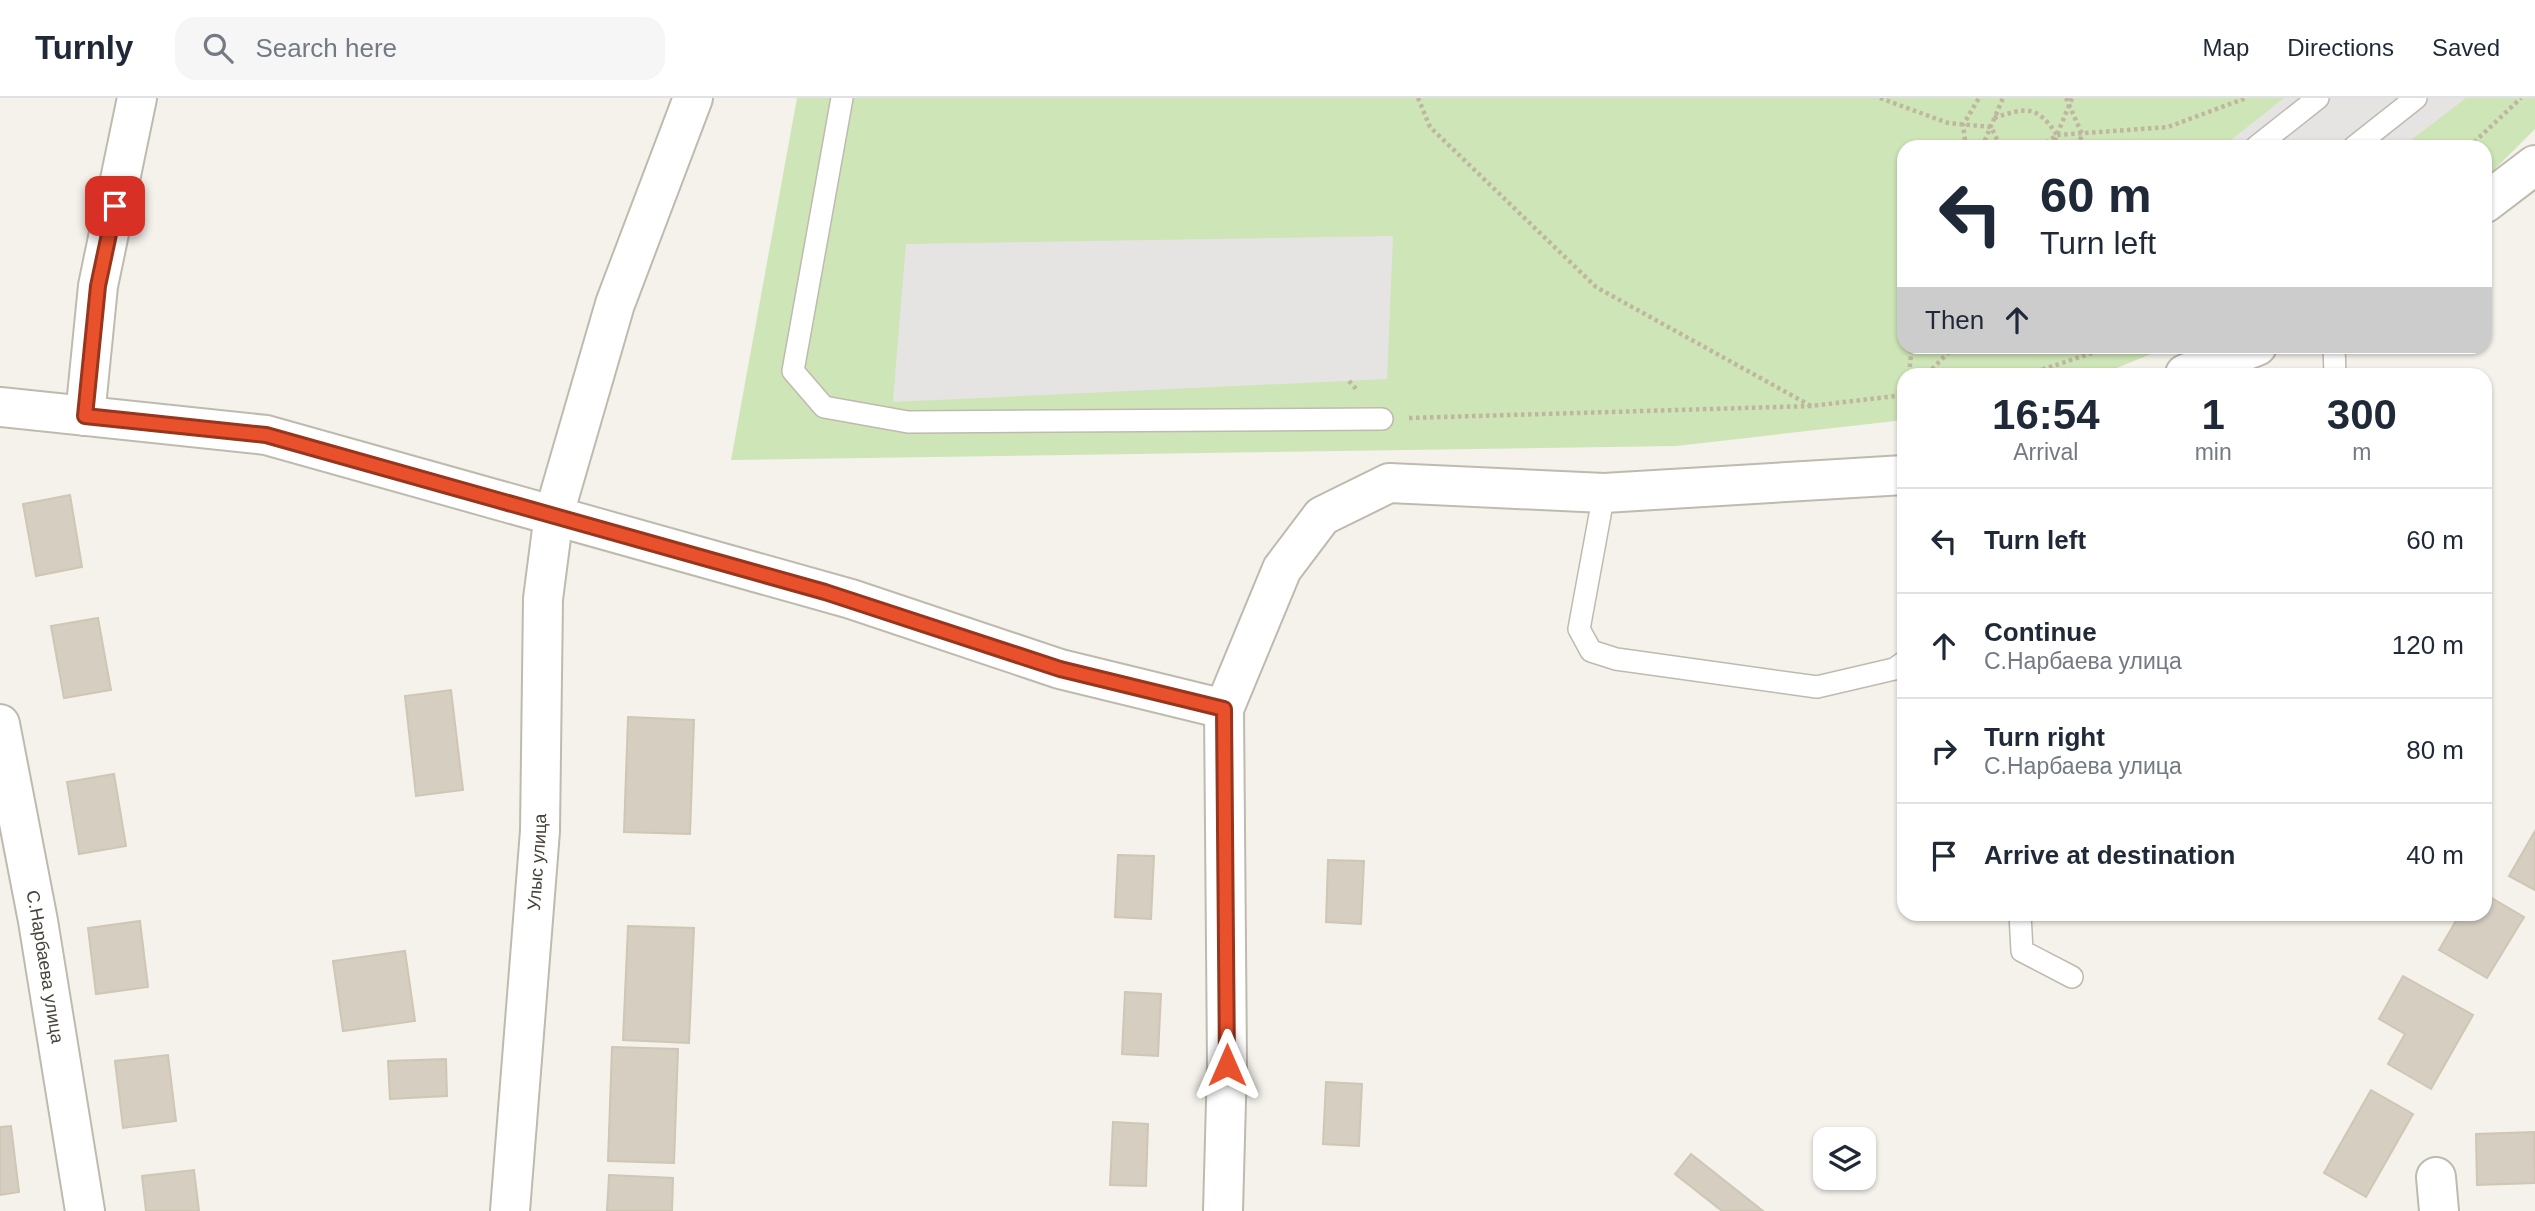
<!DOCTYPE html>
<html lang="en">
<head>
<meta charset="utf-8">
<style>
  :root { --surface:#fff; --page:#f6f6f7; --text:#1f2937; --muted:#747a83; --line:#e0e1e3 }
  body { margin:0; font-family:Helvetica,sans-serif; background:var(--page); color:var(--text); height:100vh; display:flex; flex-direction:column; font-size:26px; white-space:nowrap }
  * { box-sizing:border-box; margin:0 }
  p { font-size:23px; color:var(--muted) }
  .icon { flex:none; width:38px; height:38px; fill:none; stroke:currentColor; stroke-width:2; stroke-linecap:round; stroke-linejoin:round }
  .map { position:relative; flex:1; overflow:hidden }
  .details { position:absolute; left:1897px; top:270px; width:595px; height:553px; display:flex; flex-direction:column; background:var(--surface); border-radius:21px; box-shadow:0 2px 5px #0004 }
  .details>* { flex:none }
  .top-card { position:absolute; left:1897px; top:42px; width:595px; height:214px; border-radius:21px; box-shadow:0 2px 5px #0004; background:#fff; color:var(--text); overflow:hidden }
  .fabs { position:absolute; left:1813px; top:1029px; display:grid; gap:14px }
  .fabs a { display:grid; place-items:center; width:63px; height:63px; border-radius:14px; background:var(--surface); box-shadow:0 2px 5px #0004; font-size:35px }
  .pin { position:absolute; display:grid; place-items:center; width:60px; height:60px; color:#fff; margin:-30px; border-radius:14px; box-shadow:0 4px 10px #0006 }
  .me { position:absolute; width:77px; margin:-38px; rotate:0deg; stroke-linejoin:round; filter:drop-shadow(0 0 5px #0008) }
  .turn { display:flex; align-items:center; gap:24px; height:147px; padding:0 28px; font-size:32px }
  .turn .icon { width:91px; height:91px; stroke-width:2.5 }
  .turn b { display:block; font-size:49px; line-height:60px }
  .then { display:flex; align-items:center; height:66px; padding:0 28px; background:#0003; gap:14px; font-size:26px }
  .eta { display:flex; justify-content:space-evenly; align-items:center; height:119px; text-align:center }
  .eta b { font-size:42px; font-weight:700; line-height:49px }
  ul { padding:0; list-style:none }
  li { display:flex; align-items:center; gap:21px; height:105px; padding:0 28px; border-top:2px solid var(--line) }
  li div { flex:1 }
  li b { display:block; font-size:26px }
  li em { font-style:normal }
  header { display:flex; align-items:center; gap:42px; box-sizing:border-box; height:98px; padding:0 35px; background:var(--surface); border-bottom:2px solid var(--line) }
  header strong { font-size:33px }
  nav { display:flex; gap:38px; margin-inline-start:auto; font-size:24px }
  .search { width:490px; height:63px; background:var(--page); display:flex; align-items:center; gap:18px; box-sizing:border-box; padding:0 24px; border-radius:21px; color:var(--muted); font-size:26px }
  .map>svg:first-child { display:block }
  .green { fill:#cee5b7 }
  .parking { fill:#e6e4e2 }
  .building { fill:#d5cec1; stroke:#cfc6b4; stroke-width:2 }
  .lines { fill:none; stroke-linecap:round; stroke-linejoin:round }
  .lane-casing { stroke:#bfbaae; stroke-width:24 }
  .street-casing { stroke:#bfbaae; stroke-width:42 }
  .path { stroke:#c0b6a0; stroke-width:4.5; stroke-dasharray:3.5 3.5; stroke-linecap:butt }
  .lane { stroke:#fff; stroke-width:21 }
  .street { stroke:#fff; stroke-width:38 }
  .route-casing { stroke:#97351d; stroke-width:18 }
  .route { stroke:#e9512c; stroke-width:12 }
  .labels { text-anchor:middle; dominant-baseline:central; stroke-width:7; stroke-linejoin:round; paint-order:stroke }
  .street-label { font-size:18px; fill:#484339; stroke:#fff }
</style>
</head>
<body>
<header>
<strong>Turnly</strong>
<div class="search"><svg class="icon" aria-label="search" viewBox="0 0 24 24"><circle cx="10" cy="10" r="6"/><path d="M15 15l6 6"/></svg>Search here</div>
<nav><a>Map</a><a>Directions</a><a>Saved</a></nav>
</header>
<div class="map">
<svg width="2535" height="1113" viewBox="0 0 2535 1113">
  <rect width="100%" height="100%" fill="#f4f2eb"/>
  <polygon class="green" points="797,0 2535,0 2535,31 2485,81 2485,49 1904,49 1904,248 2168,249 2102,276 1904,276 1904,322 1676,348 731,362"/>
  <g class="parking">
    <polygon points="2284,0 2466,0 2402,49 2222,49"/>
    <polygon points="1393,138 1387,281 893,304 906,146"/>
  </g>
  <g class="building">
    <polygon points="70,397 82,469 36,478 23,406"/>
    <polygon points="98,520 111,592 64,600 51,528"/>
    <polygon points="451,592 463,692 416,698 405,598"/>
    <polygon points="628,619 694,622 690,736 624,734"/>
    <polygon points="114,676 126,748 79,756 67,684"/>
    <polygon points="2535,733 2535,792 2509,778"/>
    <polygon points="1118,757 1154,758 1151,821 1115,819"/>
    <polygon points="1328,762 1364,763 1361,826 1326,824"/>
    <polygon points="2485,796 2524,819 2487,880 2439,852 2460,816 2485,816"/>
    <polygon points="140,823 148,889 96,896 88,830"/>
    <polygon points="628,828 694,830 689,945 623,942"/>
    <polygon points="405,853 415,923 343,933 333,863"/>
    <polygon points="2403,878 2473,917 2431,991 2388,966 2405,936 2379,921"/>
    <polygon points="1125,894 1161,896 1158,958 1122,956"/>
    <polygon points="612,949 678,951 674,1065 608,1063"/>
    <polygon points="168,957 176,1023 123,1030 115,963"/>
    <polygon points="446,961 447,998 390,1001 388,963"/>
    <polygon points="1326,984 1362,986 1359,1048 1323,1046"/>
    <polygon points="2371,992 2413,1016 2366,1099 2324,1075"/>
    <polygon points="1113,1024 1148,1026 1146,1088 1110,1087"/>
    <polygon points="11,1028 19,1094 0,1097 0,1029"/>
    <polygon points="2534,1034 2535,1085 2477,1087 2476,1036"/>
    <polygon points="1691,1056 1763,1113 1722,1113 1675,1076"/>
    <polygon points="194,1072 199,1113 146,1113 142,1078"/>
    <polygon points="609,1077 673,1080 672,1113 607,1113"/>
  </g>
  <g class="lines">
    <g class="lane-casing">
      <g id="lane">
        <polyline points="842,0 793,273 824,309 908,324 1382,321"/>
        <polyline points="2256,49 2318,0"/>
        <polyline points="2354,49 2416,0"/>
        <polyline points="2334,248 2335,276"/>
        <polyline points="1604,395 1579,531 1591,553 1616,561 1817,589 1894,571 1904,564"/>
        <polyline points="2020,816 2022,853 2072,879"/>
      </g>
    </g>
    <g class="street-casing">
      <g id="street">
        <polyline points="2485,105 2535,67"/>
        <polyline points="2185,276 2257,248"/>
        <polyline points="0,309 266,337 851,501 1060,571 1224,611 1282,471 1322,418 1389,385 1604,395 1904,377"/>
        <polyline points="85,318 98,188 137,0"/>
        <path id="s1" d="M0 626 38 823 85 1113"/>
        <polyline points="2436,1079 2439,1113"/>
        <path id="s2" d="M510 1113 540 733 543 501 554 416 615 206 693 0"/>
        <polyline points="1223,1113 1227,967 1224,611"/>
      </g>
    </g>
    <g class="path">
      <polyline points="1418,0 1430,29 1596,189 1811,308"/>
      <polyline points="1880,0 1948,25 1991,29 2001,49"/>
      <polyline points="2066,0 2082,36 2078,49"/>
      <path d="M1994 20C2027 9 2037 7 2057 37"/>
      <polyline points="1966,49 1963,27 1979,0"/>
      <polyline points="1982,49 2003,0"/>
      <polyline points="2040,49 2057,37 2168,29 2246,0"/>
      <polyline points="2052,49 2072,0"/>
      <polyline points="2469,49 2521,0"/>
      <polyline points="1909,276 1912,248"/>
      <polyline points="1927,276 1955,248"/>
      <polyline points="2029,276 2113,248"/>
      <polyline points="1349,283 1357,292"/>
      <polyline points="1409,320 1811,308 1904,297"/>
    </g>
    <use href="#lane" class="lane"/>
    <use href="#street" class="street"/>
  </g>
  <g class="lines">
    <g class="route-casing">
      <polyline id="route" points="115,108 98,188 85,318 266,337 825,494 1060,571 1224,611 1227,967"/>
    </g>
    <use href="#route" class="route"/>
  </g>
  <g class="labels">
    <g class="street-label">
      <text stroke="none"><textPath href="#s2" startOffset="350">Улыс улица</textPath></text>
      <text stroke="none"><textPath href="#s1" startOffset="247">С.Нарбаева улица</textPath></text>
    </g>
  </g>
</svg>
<div class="fabs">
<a><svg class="icon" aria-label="layers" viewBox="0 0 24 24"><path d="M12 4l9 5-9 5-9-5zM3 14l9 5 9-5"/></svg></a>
</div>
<div class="pin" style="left:115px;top:108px;background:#d93025"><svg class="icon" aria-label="arrive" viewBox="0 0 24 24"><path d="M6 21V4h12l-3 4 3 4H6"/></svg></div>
<svg class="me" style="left:1227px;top:967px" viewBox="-20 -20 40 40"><path d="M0-17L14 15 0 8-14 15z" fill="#e9512c" stroke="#fff" stroke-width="4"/></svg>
<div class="top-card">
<div class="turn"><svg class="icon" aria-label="left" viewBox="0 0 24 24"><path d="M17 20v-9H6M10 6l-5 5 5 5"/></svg><div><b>60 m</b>Turn left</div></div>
<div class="then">Then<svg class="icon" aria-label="ahead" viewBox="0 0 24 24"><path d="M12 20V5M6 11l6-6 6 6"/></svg></div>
</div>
<section class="details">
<div class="eta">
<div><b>16:54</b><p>Arrival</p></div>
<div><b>1</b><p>min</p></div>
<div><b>300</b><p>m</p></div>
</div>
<ul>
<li><svg class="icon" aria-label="left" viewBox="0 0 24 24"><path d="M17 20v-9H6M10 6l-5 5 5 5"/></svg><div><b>Turn left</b></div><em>60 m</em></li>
<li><svg class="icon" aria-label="ahead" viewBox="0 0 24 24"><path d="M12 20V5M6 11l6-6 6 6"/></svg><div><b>Continue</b><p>С.Нарбаева улица</p></div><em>120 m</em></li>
<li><svg class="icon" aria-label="right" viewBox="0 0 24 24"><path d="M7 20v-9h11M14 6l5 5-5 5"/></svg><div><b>Turn right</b><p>С.Нарбаева улица</p></div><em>80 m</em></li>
<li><svg class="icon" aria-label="arrive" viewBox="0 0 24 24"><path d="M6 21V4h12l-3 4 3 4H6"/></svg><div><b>Arrive at destination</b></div><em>40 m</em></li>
</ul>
</section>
</div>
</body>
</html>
